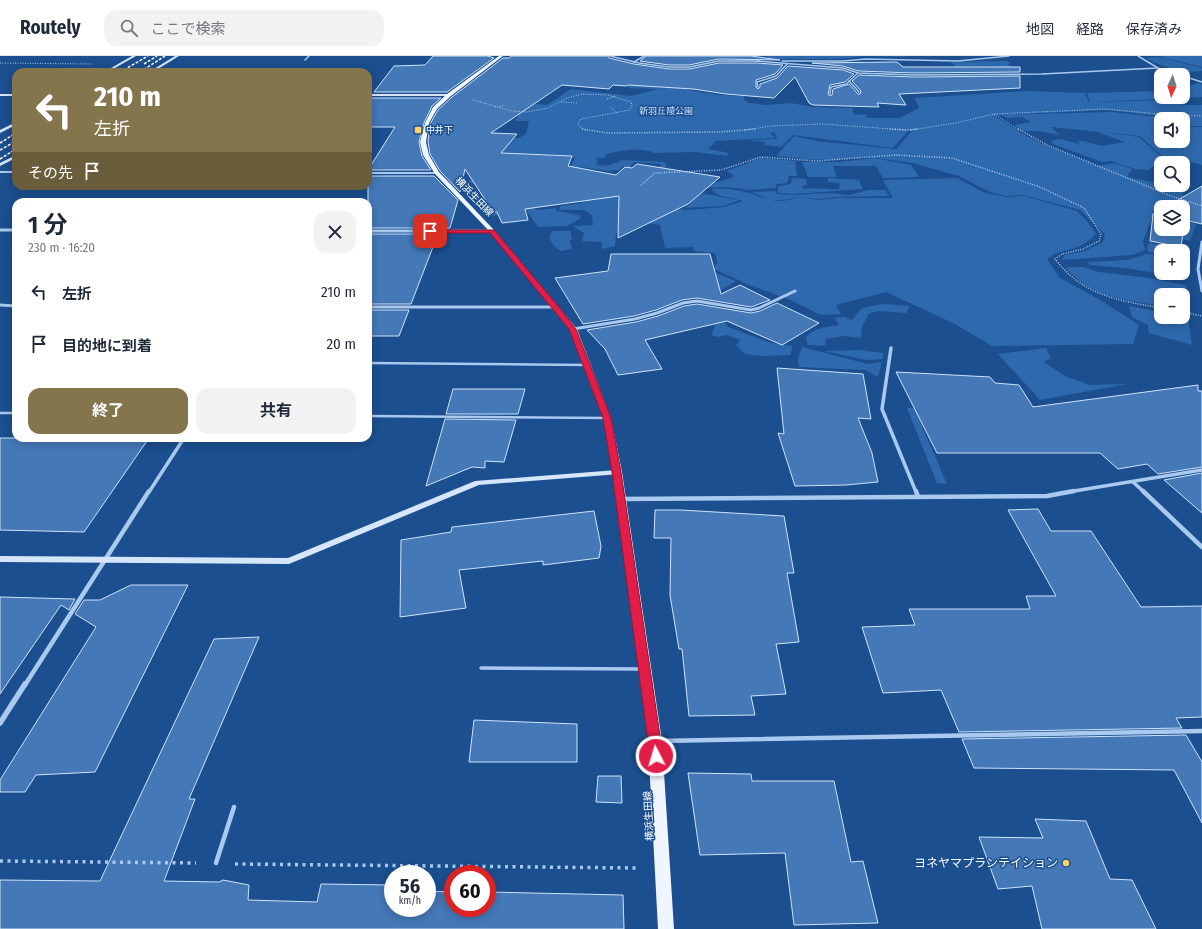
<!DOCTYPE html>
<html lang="ja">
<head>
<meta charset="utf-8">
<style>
  :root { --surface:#fff; --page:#f2f2f3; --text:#1f2937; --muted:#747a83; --line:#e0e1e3; --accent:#84754c }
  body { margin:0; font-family:"Fira Sans Condensed","Noto Sans JP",sans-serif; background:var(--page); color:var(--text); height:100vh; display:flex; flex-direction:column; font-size:15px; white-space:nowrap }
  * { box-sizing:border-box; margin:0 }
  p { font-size:13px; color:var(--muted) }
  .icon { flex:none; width:22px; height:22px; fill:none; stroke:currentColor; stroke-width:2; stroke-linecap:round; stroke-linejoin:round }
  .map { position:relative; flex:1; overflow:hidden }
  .drawer { position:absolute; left:12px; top:142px; width:360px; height:244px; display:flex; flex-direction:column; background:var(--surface); border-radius:12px; box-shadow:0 2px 10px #0003 }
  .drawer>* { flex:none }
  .banner { position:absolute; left:12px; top:12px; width:360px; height:122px; border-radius:12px; box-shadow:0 2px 10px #0003; background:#84754c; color:#fff; overflow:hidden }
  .needle { width:26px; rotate:184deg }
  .buttons { position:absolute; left:1154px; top:12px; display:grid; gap:8px }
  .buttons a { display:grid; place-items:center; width:36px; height:36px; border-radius:8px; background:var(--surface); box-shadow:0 2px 10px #0003; font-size:20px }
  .speed { position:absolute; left:384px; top:809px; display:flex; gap:8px; font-size:20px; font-weight:700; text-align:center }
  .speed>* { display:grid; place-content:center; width:52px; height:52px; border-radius:50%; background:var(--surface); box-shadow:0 2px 10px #0003; line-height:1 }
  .speed small { font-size:10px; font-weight:400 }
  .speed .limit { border:6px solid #d22; background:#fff; color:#111 }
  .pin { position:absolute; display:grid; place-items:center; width:34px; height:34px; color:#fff; margin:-17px; border-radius:8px; box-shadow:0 2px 6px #0006 }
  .me { position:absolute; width:44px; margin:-22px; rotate:355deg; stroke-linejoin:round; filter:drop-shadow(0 0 3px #0008) }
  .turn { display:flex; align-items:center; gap:14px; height:84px; padding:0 16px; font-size:18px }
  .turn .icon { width:52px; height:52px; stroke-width:2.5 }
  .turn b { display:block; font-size:28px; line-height:34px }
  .then { display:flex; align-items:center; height:38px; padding:0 16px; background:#0003; gap:8px; font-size:15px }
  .round { display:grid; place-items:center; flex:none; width:42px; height:42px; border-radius:12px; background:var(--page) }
  .head { display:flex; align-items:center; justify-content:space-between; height:68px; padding:0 16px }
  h1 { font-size:24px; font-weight:700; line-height:30px }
  .action { display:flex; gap:8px; margin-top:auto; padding:8px 16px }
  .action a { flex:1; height:46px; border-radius:12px; background:var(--accent); color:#fff; font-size:16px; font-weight:700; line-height:46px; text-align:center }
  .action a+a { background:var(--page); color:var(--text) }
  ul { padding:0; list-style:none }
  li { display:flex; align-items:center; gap:12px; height:52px; padding:0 16px }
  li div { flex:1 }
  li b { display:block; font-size:15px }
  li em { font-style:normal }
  header { display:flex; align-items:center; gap:24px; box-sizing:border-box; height:56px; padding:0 20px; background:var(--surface); border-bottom:1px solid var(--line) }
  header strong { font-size:19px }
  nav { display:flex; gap:22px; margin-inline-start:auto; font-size:14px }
  .search { width:280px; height:36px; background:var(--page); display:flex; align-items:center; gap:10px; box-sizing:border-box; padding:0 14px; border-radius:12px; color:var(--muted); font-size:15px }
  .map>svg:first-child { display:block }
  .green { fill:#2e69ad }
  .building { fill:#4478b7; stroke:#cfe3fa }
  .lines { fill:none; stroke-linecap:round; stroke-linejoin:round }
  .path-far2 { stroke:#a9c9ee; stroke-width:1; stroke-dasharray:1 1.5; stroke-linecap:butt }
  .path-far1 { stroke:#a9c9ee; stroke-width:1.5; stroke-dasharray:1 1.5; stroke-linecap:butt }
  .path { stroke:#a9c9ee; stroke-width:3.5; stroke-dasharray:3 4.5; stroke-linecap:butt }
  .lane-far3 { stroke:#a9c9ee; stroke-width:1.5 }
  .lane-far2 { stroke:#a9c9ee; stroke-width:2.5 }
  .lane-far1 { stroke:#a9c9ee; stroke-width:3.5 }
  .lane { stroke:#a9c9ee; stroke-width:4.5 }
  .street-far5 { stroke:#a9c9ee; stroke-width:1.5 }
  .street-far4 { stroke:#a9c9ee; stroke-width:2 }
  .street-far3 { stroke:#a9c9ee; stroke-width:3 }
  .street-far2 { stroke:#a9c9ee; stroke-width:3.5 }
  .street-far1 { stroke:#a9c9ee; stroke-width:4.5 }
  .street { stroke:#a9c9ee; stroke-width:5.5 }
  .secondary { fill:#d6e6fa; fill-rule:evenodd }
  .primary { fill:#f0f6ff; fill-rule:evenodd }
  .rail { stroke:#fff; stroke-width:1.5; stroke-dasharray:3 1.5; stroke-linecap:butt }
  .route { fill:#e11d48; stroke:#92132f }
  .poi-dot { fill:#ffd166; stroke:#1b4f8f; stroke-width:1.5 }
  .labels { text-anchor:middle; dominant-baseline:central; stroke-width:3; stroke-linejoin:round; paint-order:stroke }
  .far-park-label { font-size:9px; fill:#cfe3fa; stroke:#1b4f8f }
  .far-poi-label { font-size:9px; fill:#fff; stroke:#1b4f8f; text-anchor:start }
  .street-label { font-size:10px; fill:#fff; stroke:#1b4f8f }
  .near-poi-label { font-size:12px; fill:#fff; stroke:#1b4f8f; text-anchor:end }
</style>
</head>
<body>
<header>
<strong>Routely</strong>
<div class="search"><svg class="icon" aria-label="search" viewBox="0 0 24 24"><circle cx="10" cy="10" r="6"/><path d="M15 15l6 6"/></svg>ここで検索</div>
<nav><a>地図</a><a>経路</a><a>保存済み</a></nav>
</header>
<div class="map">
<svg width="1202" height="873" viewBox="0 0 1202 873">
  <rect width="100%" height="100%" fill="#1b4f8f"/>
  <g class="green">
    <polygon points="767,0 899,0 917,1 861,0 842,3 770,3"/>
    <polygon points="1166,0 1202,0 1202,11 1159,1"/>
    <path d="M1157 1 1202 12V15C1179 18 1166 12 1146 2Z"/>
    <polygon points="1006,5 1011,7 1007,8 1014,12 987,10 957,11 950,6"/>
    <polygon points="1199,27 1202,29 1202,41 1090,46 1087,37 1161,35 1161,41 1183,41 1183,31"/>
    <path d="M633 29 665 31 659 33C674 29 691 35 706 37 718 39 732 40 744 40V44L749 47 767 49 791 47 812 51 852 52 854 58 867 59 866 62H900L919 52 915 42 1027 35 1085 37 1089 46 1173 44 1184 49H1202V70H1183V63L1109 54 1002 59 1112 56 1173 63H1161V85H1183V71H1202V109L1185 104 1173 106 1160 98 1140 80 1051 71 1059 79 1039 75H1022L1014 69 1031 66 1022 61 1007 62 1002 59 995 60 1023 78 1042 88 1098 110 1115 107 1132 113 1127 121 1161 128V129L1184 136 1182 139 1198 144 1171 151H1161V154H1155L1143 185 1145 194 1133 199 1062 204 1065 199 1085 195 1103 186 1105 178 1080 154 1023 139 1006 140 990 136 959 120 913 107 867 101 835 104 803 103 776 100 794 80 816 85 896 93 913 74 908 75 893 92 793 79 781 91 765 89V86L748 84 777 83 775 76 770 77 775 82 716 85 708 93 729 97 727 100 695 96 654 97C644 91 616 94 605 99V102H595L598 104 596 109 607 110 623 104 664 106 667 109 663 115 659 114 661 108 634 106 630 111 623 110 619 114 607 115 582 111 567 117 575 102H568L569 99 526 98 524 101 474 96 487 82H519L526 78 529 65H515L520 57H486L457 42 547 49 571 33 631 40 659 33 629 32 628 31Z"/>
    <polygon points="1095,75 1139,81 1157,97 1172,107 1161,107 1161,112 1152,111 1149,114 1135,113 1112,105 1102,106 1050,87 1053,86 1050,85 1061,83 1079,88 1078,85 1083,85 1101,90 1125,86"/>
    <path d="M761 102 795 105 797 120H789L787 127 776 128V132L749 134 728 131 707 132 689 123C709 126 715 130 734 120L727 115Z"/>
    <polygon points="874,102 911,109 919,121 883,122 876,110 833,110 837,121 808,121 802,106 840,106"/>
    <path d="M792 122 806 123 807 129 802 130 803 133C815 131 826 134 839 133L840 127 828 126V122L859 124 863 133 795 138 777 137 779 130 791 128Z"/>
    <path d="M957 122 985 137 1008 141 1024 140 1077 155 1088 166 1096 178C1090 183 1085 189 1077 191 1065 196 1059 194 1047 203L1060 222 1102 245 1139 269 1133 288 992 290 955 268 886 236 836 249 841 258 821 259 788 243 747 228 714 213 717 206 715 197 694 195V191L665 192 660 169 637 165 664 152 688 154 724 151 744 145 718 139 711 133C724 132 736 133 749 137 768 143 777 149 798 141L783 144H771L751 136 775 135 776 138 797 139 828 137 850 139 868 134H885L889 140 837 141 818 143 800 141 819 144 837 142H893L883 124Z"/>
    <polygon points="550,123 660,152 620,176 616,177 615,190 602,193 602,186 582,185 584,177 573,170 593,169 592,159 584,154 559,154 560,150 583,147 574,135 487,130 470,127 469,124"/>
    <path d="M692 137C709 137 723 142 739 144L723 150 685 152 690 148 683 147Z"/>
    <polygon points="525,141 537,154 556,152 557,155 579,159 581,162 567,170 538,171 527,155 494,160 491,158 515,154"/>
    <polygon points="1183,165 1196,168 1190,185 1155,175 1161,173 1183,173"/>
    <polygon points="552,175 570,175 572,182 570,185 572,193 561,195 554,190 549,182"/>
    <polygon points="1149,187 1186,193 1186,197 1183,195 1161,195 1159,197 1148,196 1147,192"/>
    <polygon points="1147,198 1161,199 1161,203 1157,204 1159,208 1161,209 1161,217 1183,217 1183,214 1184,222 1126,212 1090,209 1088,206 1128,204"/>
    <path d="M1070 211H1083L1099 216 1149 222 1186 229 1187 255 1183 254V239H1161V250C1135 245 1106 243 1084 228 1077 223 1071 217 1065 212Z"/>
    <polygon points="711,215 736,225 715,238 739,249 699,242 689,242"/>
    <path d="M883 248 910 250 906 257 880 255 869 257 862 271 861 282 843 280 826 283 825 290 808 289 806 282C812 272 828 271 839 269L835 262 844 261 852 264 862 252Z"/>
    <polygon points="1129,250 1161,256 1161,261 1188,262 1192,289 1149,277 1148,269 1132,261"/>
    <polygon points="724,265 728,271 771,287 793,290 790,299 765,300 745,298 736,289 741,284 726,279 718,281 711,279 715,271 714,268"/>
    <polygon points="802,291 868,308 882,306 878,321 865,314 799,311 798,302"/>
    <polygon points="1046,292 1051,302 1044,306 1065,320 1090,329 1127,328 1040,344 998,298"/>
    <polygon points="860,294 883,297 883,303 867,304 824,295"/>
    <polygon points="907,352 970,352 1057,364 920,366 947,428 937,427"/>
  </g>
  <g class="building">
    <polygon points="433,0 488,0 494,2 447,36 374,36 394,10 425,9"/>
    <polygon points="511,0 608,0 609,2 634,8 669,13 689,13 719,7 757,7 783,9 775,18 756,24 756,31 758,33 760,31 760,28 777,22 788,10 843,14 854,18 845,26 830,29 828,38 830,40 832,39 833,33 849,28 858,38 860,38 861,35 852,25 859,19 914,21 1020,20 1020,32 899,38 906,49 877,47 879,51 813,49 809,47 795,21 774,42 726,38 693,33 628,29 627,30 613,29 609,33 562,29 491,77 517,78 501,97 572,100 568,110 616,119 625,111 632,112 637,108 720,121 688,148 618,182 619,140 525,153 528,164 502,167 497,156 493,156 465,113 460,136 440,115 430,98 428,86 430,68 438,54 452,41 503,2 509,2"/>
    <polygon points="646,0 751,0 780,4 719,3 689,9 669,9 640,5"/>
    <polygon points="897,6 903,11 1020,11 1020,16 914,17 858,15 843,10 812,7"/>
    <polygon points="371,42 441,42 432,50 424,67 419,86 422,100 431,114 368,114 395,71 368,71 368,45"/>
    <polygon points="368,120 434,120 458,144 450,172 368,172"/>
    <polygon points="1202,130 1202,168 1185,164 1181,191 1150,185 1153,158 1161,154 1161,173 1183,173 1183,151 1166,151"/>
    <polygon points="368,178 438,178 411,248 368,248"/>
    <polygon points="611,198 710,198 721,238 740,229 770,244 751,251 697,242 682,244 656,254 634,260 583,268 555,222 608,215"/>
    <polygon points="777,247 819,267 782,289 727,265 645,284 662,313 618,319 605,293 587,274 636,266 658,260 684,250 697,248 751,257 760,255"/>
    <polygon points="368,254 409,254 399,280 368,280"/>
    <polygon points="777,312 863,318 871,363 858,362 872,397 878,426 846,429 795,430 778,377 784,378"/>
    <polygon points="896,316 990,321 995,327 1019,329 1033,351 1198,329 1198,335 1202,335 1202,411 1158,418 1147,408 1118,413 1100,397 937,397"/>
    <polygon points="453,333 525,333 518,358 446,358"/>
    <polygon points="445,363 516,364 504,406 485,405 485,412 472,411 426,430"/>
    <polygon points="0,382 149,382 84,476 0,474"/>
    <polygon points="1202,417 1202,457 1164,424"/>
    <polygon points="1038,453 1051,475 1091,475 1141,551 1202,550 1202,661 1176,662 1182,672 959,676 941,634 883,637 862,571 915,569 909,553 1030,553 1026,540 1056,540 1008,454"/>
    <polygon points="655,454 681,454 784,460 794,517 787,517 799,586 776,588 786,638 751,640 755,659 689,660 682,593 679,593 670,539 671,482 654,482"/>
    <polygon points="594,455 601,490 599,502 543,509 543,505 459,514 466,552 400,561 401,484 451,476 452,471"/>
    <polygon points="131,529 188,529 95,716 36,719 25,736 0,736 0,724 96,571 75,558 84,544 100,544"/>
    <polygon points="0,541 75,543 69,554 61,549 0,638"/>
    <polygon points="259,581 189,743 195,743 164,825 219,826 223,824 249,829 248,844 317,846 321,828 393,829 393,852 427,852 427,835 453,836 453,852 487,852 487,836 623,839 624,873 0,873 0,824 100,825 214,583"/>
    <polygon points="474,664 577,668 577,706 469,706"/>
    <polygon points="1186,679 1202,706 1202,767 1174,714 974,712 962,683"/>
    <polygon points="688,717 751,718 752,725 834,725 851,806 863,805 878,867 794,869 785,797 700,799"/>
    <polygon points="598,720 621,720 622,747 596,746"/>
    <polygon points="1035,763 1086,765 1110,823 1132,824 1156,873 1042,873 1032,830 998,833 979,781 1043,782"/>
  </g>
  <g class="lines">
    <g class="path-far2">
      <polyline points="0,7 92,8"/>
      <polyline points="607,43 615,40"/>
      <polyline points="473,44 512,55 527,56 548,52 567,42 582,38 608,39 631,46 632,49 630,54 581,63 578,68 582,73 586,74"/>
      <polyline points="561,46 577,47"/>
      <polyline points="495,51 505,49"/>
      <polyline points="610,51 617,57"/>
      <polyline points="994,58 1019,74"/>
      <polyline points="745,74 771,70 823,68 905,74"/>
      <polyline points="911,74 956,67 994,58 1104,53 1171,59 1202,60"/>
    </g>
    <g class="path-far1">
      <polyline points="582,73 608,77 720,76 756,73"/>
      <polyline points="890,73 909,74 918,73"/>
      <polyline points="1018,73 1047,89 1171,140 1202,150"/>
      <path d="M641 129 655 117 721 114 761 101 817 105 895 99 952 102 1040 131 1084 152 1101 178 1099 185 1083 193 1062 198 1055 203C1084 240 1117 244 1161 252"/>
      <polyline points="1183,256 1202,260"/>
    </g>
    <g class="path">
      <polyline points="0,805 196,807"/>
      <polyline points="235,808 638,812"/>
    </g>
    <g class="lane-far3">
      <polyline points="305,4 309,0"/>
      <polyline points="634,6 644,0"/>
    </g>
    <g class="lane-far2">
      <polyline points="368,307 586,309"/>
      <polyline points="0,357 16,357"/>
      <polyline points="368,360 607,362"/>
    </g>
    <polyline class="lane-far1" points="481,612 641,613"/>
    <g class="lane">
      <polyline points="659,685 1202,675"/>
      <polyline points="216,807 234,751"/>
    </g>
    <g class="street-far5">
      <polyline points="610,0 639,7 669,11 689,11 719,5 759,5"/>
      <polyline points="1138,0 1158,12 1181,19"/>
      <polyline points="757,5 843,12 858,17 914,19 1042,18 1158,12"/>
      <polyline points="782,5 844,5 866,3 958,5 1009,0"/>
      <polyline points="1183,20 1202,26"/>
      <polyline points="849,25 859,36"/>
      <polyline points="758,31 757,26 776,20 787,8"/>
      <polyline points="830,38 831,31 846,28 858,17"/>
    </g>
    <g class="street-far4">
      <polyline points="0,116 16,116"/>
      <polyline points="368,117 437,117"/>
    </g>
    <g class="street-far3">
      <polyline points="0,174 16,174"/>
      <polyline points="368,175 492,175"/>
      <polyline points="1202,186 1198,213 1202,235"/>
      <polyline points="0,249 16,250"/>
      <polyline points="368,251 556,251"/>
      <polyline points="573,273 635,263 657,257 683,247 697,245 751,254 759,252 795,235"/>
    </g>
    <g class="street-far2">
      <polyline points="891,292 882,353 916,436"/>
      <polyline points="1133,426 1144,436"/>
      <polyline points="149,436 184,382"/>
      <polyline points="1068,436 1202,414"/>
    </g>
    <g class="street-far1">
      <polyline points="916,435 918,441"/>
      <polyline points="1143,435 1202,491"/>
      <polyline points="621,443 1047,440 1074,435"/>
      <polyline points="25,629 149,435"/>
    </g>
    <polyline class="street" points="0,667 25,628"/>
    <g class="secondary">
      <polygon points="132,0 136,0 108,16 104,16"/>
      <polygon points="175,0 179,0 153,16 149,16"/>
      <rect x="0" y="38" width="16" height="2"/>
      <polygon points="368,38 449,38 451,39 449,40 368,40"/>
      <polygon points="16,66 16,69 0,77 0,74"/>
      <polygon points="16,99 16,102 0,110 0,107"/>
      <polygon points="617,414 621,416 620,418 479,429 289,508 0,506 0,500 288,502 475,425"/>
    </g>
    <polygon class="primary" points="499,0 503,0 451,40 437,53 429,67 426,86 429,99 439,116 494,174 577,273 611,362 622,416 662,685 674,873 658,873 648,685 612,416 603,362 569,273 490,176 435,118 423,99 420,86 425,67 433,51 447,38"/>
    <g class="rail">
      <polyline points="144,8 157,0"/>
      <polyline points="120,16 148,0"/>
      <polyline points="140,16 165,0"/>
      <polyline points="0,87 16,77"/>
      <polyline points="0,94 16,85"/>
      <polyline points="0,103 16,93"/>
    </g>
  </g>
  <polygon class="route" points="428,174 494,174 558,250 576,273 611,362 621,416 663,700 661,704 656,706 652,704 650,700 612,416 603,362 569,273 490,177 428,177"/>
  <g class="poi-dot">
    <rect x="414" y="70" width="8" height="8" rx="2"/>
    <circle cx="1066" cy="807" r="4"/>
  </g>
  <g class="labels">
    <g class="far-park-label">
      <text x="666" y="55">新羽丘陵公園</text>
    </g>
    <g class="far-poi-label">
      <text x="426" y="74">中井下</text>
    </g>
    <g class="street-label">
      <text transform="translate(474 141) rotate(46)">横浜生田線</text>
      <text transform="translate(649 760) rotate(-93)">横浜生田線</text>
    </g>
    <g class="near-poi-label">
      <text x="1058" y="807">ヨネヤマプランテイション</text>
    </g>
  </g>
</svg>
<div class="buttons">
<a><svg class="needle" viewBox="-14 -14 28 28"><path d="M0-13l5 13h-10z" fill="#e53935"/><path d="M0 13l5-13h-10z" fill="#747a83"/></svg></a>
<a><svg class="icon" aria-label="sound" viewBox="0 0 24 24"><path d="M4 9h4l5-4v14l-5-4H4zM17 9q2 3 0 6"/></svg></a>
<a><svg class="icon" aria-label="search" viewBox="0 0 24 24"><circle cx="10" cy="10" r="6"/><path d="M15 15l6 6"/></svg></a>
<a><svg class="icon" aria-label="layers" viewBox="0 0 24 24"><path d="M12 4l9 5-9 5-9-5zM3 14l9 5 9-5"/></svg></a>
<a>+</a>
<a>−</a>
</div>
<div class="speed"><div>56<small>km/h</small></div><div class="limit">60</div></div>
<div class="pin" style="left:430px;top:175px;background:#d93025"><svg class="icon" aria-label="arrive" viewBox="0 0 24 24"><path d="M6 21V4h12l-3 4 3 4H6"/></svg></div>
<svg class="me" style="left:656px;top:700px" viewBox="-20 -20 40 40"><circle r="17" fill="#e11d48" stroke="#fff" stroke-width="3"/><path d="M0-11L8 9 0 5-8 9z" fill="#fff"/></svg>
<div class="banner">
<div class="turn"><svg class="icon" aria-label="left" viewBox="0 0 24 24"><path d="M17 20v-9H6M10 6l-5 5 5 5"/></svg><div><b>210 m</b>左折</div></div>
<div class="then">その先<svg class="icon" aria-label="arrive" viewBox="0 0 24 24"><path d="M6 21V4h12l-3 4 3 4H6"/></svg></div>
</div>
<section class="drawer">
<div class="head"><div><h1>1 分</h1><p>230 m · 16:20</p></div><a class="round"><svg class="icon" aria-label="close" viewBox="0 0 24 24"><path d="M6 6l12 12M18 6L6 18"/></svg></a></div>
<ul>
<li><svg class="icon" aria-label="left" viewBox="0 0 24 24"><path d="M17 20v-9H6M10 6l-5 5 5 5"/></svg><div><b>左折</b></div><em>210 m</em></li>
<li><svg class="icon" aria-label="arrive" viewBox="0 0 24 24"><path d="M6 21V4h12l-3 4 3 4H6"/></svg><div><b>目的地に到着</b></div><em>20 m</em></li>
</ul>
<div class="action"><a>終了</a><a>共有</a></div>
</section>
</div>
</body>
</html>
